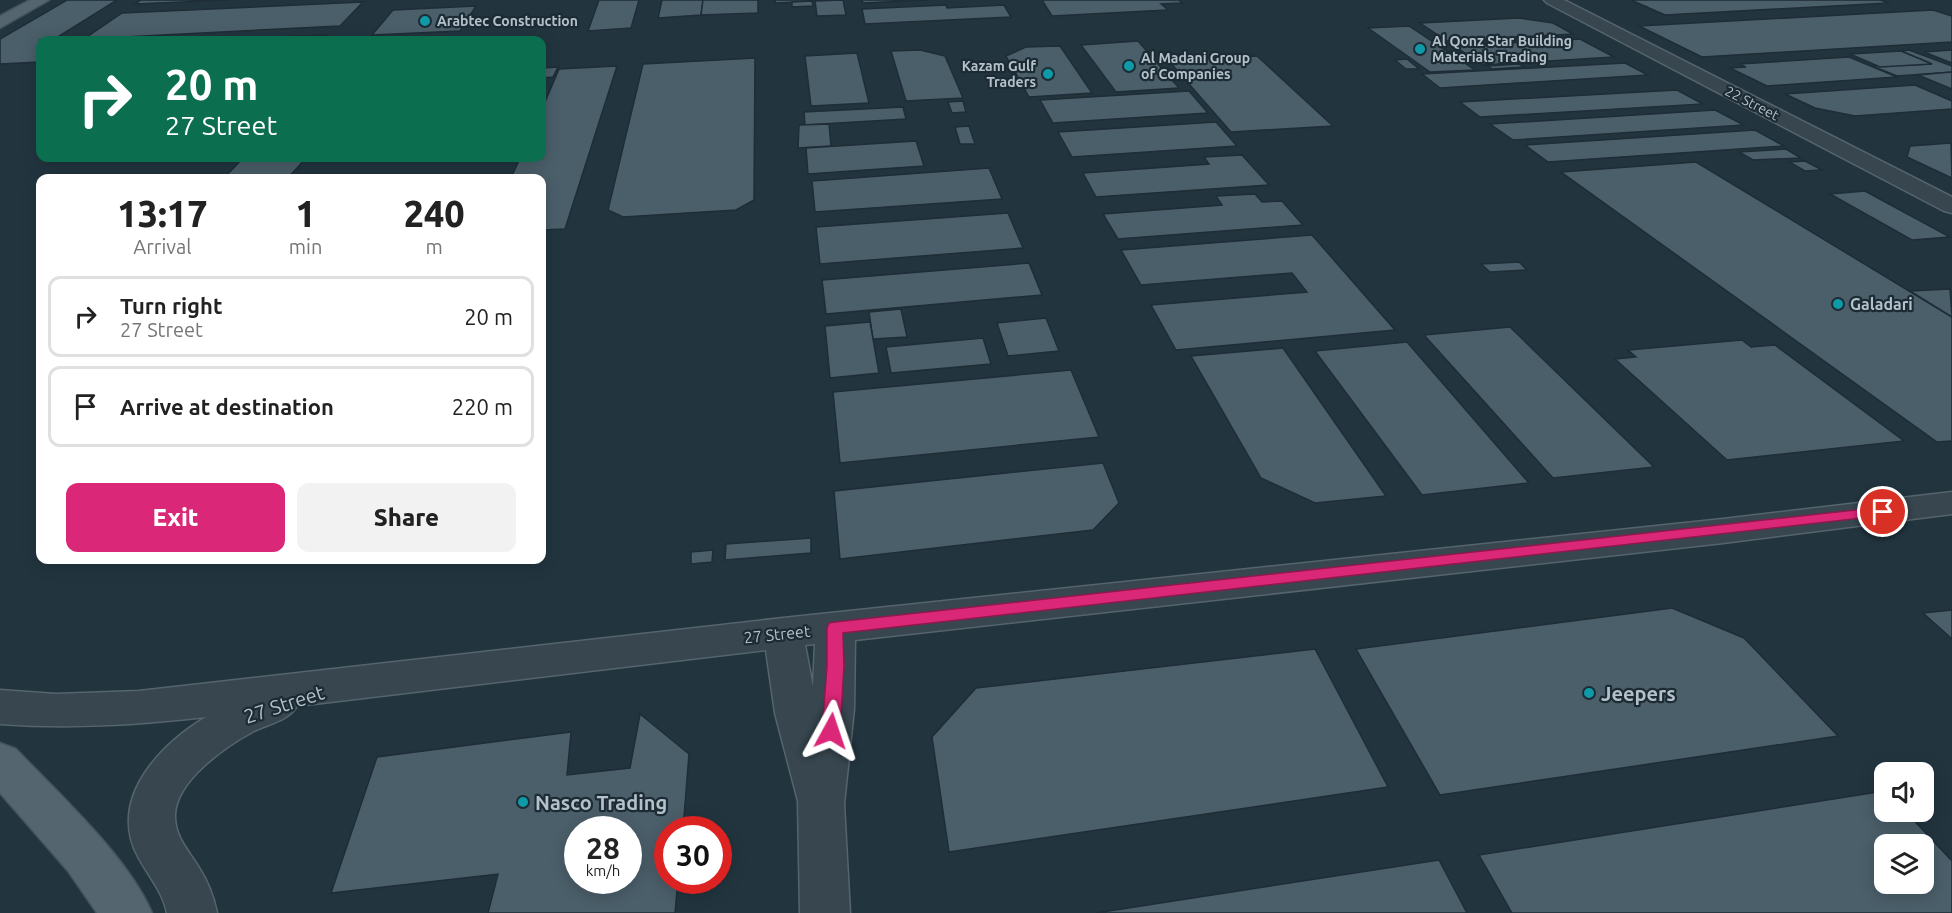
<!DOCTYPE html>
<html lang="en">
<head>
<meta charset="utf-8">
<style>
  :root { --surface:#fff; --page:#f2f2f2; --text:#222; --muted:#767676; --line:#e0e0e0; --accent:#db2777 }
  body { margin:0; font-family:Ubuntu,sans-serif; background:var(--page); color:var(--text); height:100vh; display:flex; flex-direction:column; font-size:22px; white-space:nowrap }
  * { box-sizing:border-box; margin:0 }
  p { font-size:20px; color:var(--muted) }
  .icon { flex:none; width:33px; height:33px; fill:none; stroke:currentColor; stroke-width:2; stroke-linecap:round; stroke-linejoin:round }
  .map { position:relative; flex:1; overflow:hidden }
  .panel { position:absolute; left:36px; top:174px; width:510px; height:390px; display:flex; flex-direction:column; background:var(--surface); border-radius:12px; box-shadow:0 3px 15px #0003 }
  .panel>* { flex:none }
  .top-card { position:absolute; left:36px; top:36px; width:510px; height:126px; border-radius:12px; box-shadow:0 3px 15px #0003; background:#0b6e4f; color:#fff; overflow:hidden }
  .buttons { position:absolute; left:1874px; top:762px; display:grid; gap:12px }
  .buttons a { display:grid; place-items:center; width:60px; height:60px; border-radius:12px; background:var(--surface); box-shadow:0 3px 15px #0003; font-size:30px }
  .speed { position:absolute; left:564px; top:816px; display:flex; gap:12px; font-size:30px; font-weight:700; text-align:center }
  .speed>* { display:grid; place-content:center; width:78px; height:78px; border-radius:50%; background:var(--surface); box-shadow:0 3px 15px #0003; line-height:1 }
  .speed small { font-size:15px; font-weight:400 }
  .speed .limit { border:9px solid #d22; background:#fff; color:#111 }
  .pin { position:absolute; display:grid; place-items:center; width:51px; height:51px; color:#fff; margin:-26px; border:3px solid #fff; border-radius:50%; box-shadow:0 2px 6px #0007 }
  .me { position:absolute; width:66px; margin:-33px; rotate:5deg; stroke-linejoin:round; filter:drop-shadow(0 0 4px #0008) }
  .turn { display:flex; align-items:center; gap:21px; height:126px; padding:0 30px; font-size:27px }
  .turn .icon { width:78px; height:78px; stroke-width:2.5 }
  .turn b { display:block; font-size:42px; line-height:51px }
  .eta { display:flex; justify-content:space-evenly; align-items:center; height:102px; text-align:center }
  .eta b { font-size:36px; font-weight:800; line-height:42px }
  .primary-button { display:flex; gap:12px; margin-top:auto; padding:12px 30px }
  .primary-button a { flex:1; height:69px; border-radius:12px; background:var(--accent); color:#fff; font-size:24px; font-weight:800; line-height:69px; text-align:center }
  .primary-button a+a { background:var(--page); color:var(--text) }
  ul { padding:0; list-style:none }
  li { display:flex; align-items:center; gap:18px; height:81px; margin:0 12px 9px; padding:0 18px; border:3px solid var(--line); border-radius:12px }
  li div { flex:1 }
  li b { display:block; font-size:22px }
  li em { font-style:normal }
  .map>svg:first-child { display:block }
  .building { fill:#4b5f6a; stroke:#1e2d36; stroke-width:1.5; fill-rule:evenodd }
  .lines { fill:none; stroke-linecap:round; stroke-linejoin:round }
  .minor-casing { stroke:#55646d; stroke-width:3 }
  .major-casing { stroke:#43525b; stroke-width:3 }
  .minor { fill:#37464f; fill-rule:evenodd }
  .major { fill:#54656f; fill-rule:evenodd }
  .route { fill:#db2777; stroke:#8e194d; stroke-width:1.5 }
  .culture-dot { fill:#0f9aa8; stroke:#1c2b34; stroke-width:2 }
  .labels { text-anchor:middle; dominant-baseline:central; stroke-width:4.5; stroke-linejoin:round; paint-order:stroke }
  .far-poi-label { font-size:14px; font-weight:bold; fill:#b3c1ca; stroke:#1c2b34; text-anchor:start }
  .far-street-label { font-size:14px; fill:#b3c1ca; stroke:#1c2b34 }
  .poi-label { font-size:16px; font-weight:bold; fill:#b3c1ca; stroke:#1c2b34; text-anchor:start }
  .street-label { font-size:16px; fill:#b3c1ca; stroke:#1c2b34 }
  .near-poi-label { font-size:20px; font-weight:bold; fill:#b3c1ca; stroke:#1c2b34; text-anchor:start }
  .near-street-label { font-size:20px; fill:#b3c1ca; stroke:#1c2b34 }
</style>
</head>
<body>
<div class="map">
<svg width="1952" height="913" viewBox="0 0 1952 913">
  <rect width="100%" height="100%" fill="#22353f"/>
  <g class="building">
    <polygon points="67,0 117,0 53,40 40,40 40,62 0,64 0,39"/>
    <polygon points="141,0 229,0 135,4"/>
    <polygon points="599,0 639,0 631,28 588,31"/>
    <polygon points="662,0 703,0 701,15 658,18"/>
    <polygon points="703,0 758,0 758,13 701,15"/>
    <polygon points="775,0 843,0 775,3"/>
    <polygon points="843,0 846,15 817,16 815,1"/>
    <polygon points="862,0 927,0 863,3"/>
    <polygon points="1042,0 1179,0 1182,3 1161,4 1168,10 1052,16"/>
    <polygon points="1631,0 1880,0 1889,3 1665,15"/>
    <polygon points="812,1 813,6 792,7 792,2"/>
    <polygon points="363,2 340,26 84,39 122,13"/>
    <polygon points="946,5 947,8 1004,5 1011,17 865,24 862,9"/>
    <polygon points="476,6 460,31 372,35 393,10"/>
    <polygon points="1933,10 1952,16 1952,42 1702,57 1639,26"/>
    <polygon points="1519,18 1553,23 1573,34 1447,41 1420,23"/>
    <polygon points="1409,26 1475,70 1430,72 1368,28"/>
    <polygon points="326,35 320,40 300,40 305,36"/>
    <polygon points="305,36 300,40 193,40"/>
    <polygon points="1580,39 1614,57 1483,65 1454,46"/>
    <polygon points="1138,41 1179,88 1116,92 1081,45"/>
    <polygon points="1060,46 1092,93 1029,97 1006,56 1026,47"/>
    <polygon points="920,50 945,56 963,98 906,101 891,51"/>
    <polygon points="1909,50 1952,66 1952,72 1897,76 1872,66 1932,64 1901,51"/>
    <polygon points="1952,50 1952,63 1924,52"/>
    <polygon points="1901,51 1932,64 1880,67 1850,54"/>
    <polygon points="857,53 869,103 811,106 805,56"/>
    <polygon points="1257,56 1333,126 1231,132 1168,60"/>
    <polygon points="1849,57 1897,77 1767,86 1730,68 1746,67 1739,64"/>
    <polygon points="755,58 754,200 736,210 623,217 608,210 643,64"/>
    <polygon points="1407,59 1419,69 1406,69 1395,60"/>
    <polygon points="1625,63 1648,75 1440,88 1422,74"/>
    <polygon points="1519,64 1524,67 1492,69 1488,66"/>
    <polygon points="617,66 565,229 542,230 542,178 511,178 520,158 542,158 542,109 559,69"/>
    <polygon points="558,67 553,77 542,78 542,68"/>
    <polygon points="1952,72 1952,89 1918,75"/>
    <polygon points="1915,85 1952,101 1952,109 1855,116 1815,108 1785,94"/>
    <polygon points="1677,90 1703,104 1480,117 1460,102"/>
    <polygon points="1189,91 1208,113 1053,123 1040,100"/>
    <polygon points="963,101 966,112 952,113 948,102"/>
    <polygon points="903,107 906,119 805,125 804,112"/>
    <polygon points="1715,110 1744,125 1513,140 1490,124"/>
    <polygon points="1216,122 1237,146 1072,157 1058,132"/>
    <polygon points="829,124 831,146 798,148 799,125"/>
    <polygon points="969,126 975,144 960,144 955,127"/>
    <polygon points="1755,130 1784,146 1548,162 1525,145"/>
    <polygon points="916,141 924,166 808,174 806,148"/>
    <polygon points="1951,143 1952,178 1907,157 1910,146"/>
    <polygon points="1786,149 1801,158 1753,160 1739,152"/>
    <polygon points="1242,155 1269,185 1096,197 1083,173 1209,164 1204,157"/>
    <polygon points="219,158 306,158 288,178 224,178 243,158 217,160"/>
    <polygon points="1805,161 1822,170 1805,171 1789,162"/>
    <polygon points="1696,162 1952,317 1952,441 1937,442 1561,172"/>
    <polygon points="989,168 1002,199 815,212 812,181"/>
    <polygon points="1865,191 1950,237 1912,240 1830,194"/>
    <polygon points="1255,194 1262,202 1282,201 1303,225 1118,239 1103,214 1222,205 1216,196"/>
    <polygon points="1008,213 1023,248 820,264 816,227"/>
    <polygon points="1312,235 1395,330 1176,350 1151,305 1307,292 1292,273 1141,285 1121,250"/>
    <polygon points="1519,262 1527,270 1490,272 1481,264"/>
    <polygon points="1029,263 1042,295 826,314 822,280"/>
    <polygon points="1950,289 1952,317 1910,291"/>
    <polygon points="901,309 907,337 873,339 869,312"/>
    <polygon points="1046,318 1059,351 1008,356 997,323"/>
    <polygon points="870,322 879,373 830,378 825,326"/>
    <polygon points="1510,327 1654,467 1553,478 1424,335"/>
    <polygon points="983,338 991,364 891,373 886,347"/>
    <polygon points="1742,340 1751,347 1775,345 1904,441 1727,460 1615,359 1636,357 1628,350"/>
    <polygon points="1407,342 1529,483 1422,495 1315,351"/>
    <polygon points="1283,348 1386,496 1315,503 1261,478 1191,356"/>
    <polygon points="1071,370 1099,437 840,463 833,392"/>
    <polygon points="1103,463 1119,503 1093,530 840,559 834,491"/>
    <polygon points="811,538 811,553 725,560 726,544"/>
    <polygon points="713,550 712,562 691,564 691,552"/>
    <polygon points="1672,608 1744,638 1838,736 1440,795 1356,649"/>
    <polygon points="1952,610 1952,639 1923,613"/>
    <polygon points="1315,649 1388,787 949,852 932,737 976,688"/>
    <path d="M640 714 689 754 683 830H668V880H678L675 913H488L498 874 331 893 377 757 571 732 567 775 630 768ZM578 830H628V880H578Z"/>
    <path d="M1884 791V812H1906L1952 861V913H1512L1479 855ZM1884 844H1923V884H1884Z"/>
    <polygon points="1439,860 1467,913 1096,913"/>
  </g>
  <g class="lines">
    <g class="minor-casing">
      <g id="minor">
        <polygon points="1544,0 1564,0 1952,197 1952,213 1944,211 1547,3"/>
        <path d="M1952 492V514L1723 543 855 640 854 709 844 804 850 913H800L798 801 775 713 766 650 297 706C289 720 269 724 254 731 226 746 175 781 175 816 175 837 188 850 198 866 207 880 214 897 217 913H167C162 886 138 866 131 839 118 787 166 741 206 717 135 725 71 729 0 724V690L56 694 139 691 783 618 1723 519ZM815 644 813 687 805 645Z"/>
      </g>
    </g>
    <g class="major-casing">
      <g id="major">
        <polygon points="30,0 49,0 0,28 0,16"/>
        <path d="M0 743 16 749C59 794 128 857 152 913H97L68 871 0 793Z"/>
      </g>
    </g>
    <use href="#minor" class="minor"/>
    <use href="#major" class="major"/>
  </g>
  <polygon class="route" points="1883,507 1891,512 1888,515 843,633 844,666 840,731 838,737 831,739 825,737 822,731 827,666 827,628 829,623 835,622"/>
  <g class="culture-dot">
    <circle cx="425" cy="21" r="6"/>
    <circle cx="1420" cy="49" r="6"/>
    <circle cx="1129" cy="66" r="6"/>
    <circle cx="1048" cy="74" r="6"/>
    <circle cx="1838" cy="304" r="6"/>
    <circle cx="1589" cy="693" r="6"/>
    <circle cx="523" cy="802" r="6"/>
  </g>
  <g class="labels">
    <g class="far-poi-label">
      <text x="437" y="21">Arabtec Construction</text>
      <text x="1432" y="41">Al Qonz Star Building<tspan x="1432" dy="16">Materials Trading</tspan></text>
      <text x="1141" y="58">Al Madani Group<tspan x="1141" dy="16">of Companies</tspan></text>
      <text x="1036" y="66" text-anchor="end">Kazam Gulf<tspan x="1036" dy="16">Traders</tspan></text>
    </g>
    <g class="far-street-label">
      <text transform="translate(1752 103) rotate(27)">22 Street</text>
    </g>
    <g class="poi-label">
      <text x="1850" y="304">Galadari</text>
    </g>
    <g class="street-label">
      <text transform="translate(777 634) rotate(-6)">27 Street</text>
    </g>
    <g class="near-poi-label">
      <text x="1601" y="693">Jeepers</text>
      <text x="535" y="802">Nasco Trading</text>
    </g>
    <g class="near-street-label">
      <text transform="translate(284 704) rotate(-18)">27 Street</text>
    </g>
  </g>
</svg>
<div class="buttons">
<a><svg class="icon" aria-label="sound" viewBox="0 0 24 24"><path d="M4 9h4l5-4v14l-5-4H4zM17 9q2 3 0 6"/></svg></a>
<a><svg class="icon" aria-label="layers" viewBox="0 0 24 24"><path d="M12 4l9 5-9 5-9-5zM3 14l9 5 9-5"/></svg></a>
</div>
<div class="speed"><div>28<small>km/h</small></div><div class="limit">30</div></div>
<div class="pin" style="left:1883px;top:512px;background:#d93025"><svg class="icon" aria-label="arrive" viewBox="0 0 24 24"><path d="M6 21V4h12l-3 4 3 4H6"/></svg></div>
<svg class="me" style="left:831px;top:731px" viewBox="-20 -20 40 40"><path d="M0-17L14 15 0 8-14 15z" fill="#db2777" stroke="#fff" stroke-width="4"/></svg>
<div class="top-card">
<div class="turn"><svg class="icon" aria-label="right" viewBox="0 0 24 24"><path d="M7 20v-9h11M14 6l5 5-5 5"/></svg><div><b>20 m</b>27 Street</div></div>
</div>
<section class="panel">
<div class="eta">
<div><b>13:17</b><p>Arrival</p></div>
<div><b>1</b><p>min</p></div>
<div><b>240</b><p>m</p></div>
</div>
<ul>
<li><svg class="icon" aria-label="right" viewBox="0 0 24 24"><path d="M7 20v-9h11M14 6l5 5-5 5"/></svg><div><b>Turn right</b><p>27 Street</p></div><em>20 m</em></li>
<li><svg class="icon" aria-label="arrive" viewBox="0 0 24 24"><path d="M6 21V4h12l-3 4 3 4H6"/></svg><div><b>Arrive at destination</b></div><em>220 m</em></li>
</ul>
<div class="primary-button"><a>Exit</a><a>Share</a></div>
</section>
</div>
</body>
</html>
